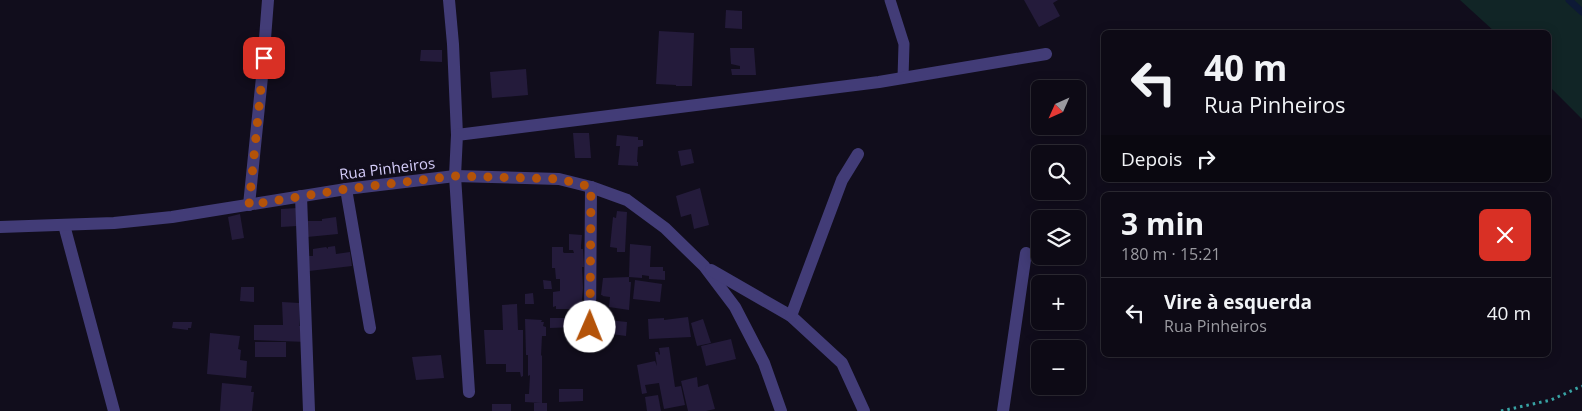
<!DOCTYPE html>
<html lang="pt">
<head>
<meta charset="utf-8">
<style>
  :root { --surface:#0d0a15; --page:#16131e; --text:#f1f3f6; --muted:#9a9aa0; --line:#2d2b34 }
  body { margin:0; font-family:"Open Sans",sans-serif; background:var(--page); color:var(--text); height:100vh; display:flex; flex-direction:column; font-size:19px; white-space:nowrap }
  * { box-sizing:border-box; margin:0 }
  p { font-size:16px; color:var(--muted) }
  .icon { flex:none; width:28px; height:28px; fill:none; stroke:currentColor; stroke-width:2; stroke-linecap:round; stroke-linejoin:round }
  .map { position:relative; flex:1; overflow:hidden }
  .drawer { position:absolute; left:1101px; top:192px; width:450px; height:165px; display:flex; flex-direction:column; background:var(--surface); border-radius:8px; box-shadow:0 2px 12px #0003,0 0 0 1px var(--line) }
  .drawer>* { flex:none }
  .guide { position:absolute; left:1101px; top:30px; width:450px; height:152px; border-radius:8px; box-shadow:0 2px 12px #0003,0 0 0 1px var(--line); background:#0d0a15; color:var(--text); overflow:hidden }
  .needle { width:32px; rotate:225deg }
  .fabs { position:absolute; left:1031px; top:80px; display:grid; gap:10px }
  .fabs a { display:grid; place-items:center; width:55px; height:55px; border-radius:8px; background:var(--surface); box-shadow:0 2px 12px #0003,0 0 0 1px var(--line); font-size:25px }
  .pin { position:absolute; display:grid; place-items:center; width:42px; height:42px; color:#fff; margin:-21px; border-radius:10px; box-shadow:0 2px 8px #0006 }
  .me { position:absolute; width:55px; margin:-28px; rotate:1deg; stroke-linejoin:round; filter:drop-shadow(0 0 4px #0008) }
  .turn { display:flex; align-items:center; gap:18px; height:105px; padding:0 20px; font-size:22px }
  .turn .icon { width:65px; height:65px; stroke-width:2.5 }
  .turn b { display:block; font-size:35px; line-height:42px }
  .then { display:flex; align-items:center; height:48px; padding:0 20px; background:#0003; gap:10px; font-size:19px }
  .round { display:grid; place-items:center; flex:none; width:52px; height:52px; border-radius:8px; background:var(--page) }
  .headline { display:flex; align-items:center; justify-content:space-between; height:85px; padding:0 20px }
  h1 { font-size:30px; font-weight:700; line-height:38px }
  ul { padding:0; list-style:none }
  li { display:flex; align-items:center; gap:15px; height:70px; padding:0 20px; border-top:1px solid var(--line) }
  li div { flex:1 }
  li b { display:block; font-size:19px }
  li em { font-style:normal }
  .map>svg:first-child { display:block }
  .green { fill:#112526 }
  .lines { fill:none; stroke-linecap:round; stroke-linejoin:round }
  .stream { stroke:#0d1936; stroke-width:7 }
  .building { fill:#241b3b }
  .path { stroke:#38a3a4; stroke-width:3; stroke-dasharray:2.5 4; stroke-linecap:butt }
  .lane { stroke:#423c77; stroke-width:11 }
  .street { stroke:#423c77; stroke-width:12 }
  .route { stroke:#b45309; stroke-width:9; stroke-dasharray:0 16.2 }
  .labels { text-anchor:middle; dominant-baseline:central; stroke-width:5; stroke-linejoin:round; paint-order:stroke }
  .street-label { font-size:15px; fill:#d5cdfa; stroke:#110d1c }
</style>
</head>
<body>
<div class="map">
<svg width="1582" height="411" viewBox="0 0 1582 411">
  <rect width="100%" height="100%" fill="#110d1c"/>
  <polygon class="green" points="1460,0 1582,0 1582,119 1549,86 1549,32 1495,32"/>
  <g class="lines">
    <polyline class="stream" points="1569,0 1582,12"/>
  </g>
  <g class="building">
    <polygon points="1024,0 1058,0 1053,3 1060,16 1039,27"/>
    <polygon points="726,10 742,11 742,29 725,28"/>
    <polygon points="659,31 694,33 692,86 676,86 676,85 656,84"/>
    <polygon points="730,48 754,48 756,75 732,75 731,69 740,69 740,66 731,64"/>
    <polygon points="421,50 442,50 442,62 420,61"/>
    <polygon points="526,69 528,95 492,98 490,72"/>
    <polygon points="573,133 589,133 591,158 575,158"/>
    <polygon points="617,135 638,137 638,140 643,140 643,146 638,147 637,162 638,162 638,166 618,165 620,146 616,146"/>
    <polygon points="691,149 694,163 681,166 678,151"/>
    <polygon points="700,188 709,225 694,229 691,214 681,217 676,196"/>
    <polygon points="297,208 297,226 281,227 281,209"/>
    <polygon points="617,211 627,212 625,252 617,252 617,248 610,247 613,217 616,218"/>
    <polygon points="240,214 244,238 232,240 228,217"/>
    <polygon points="336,217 338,234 307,237 306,221 322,221 322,219"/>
    <polygon points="569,234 582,235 581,246 581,249 583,249 584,267 582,267 583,288 581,309 556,309 556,306 553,307 553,292 560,291 560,279 556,279 555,268 552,268 552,247 563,247 563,252 564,253 574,253 573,250 569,250"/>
    <polygon points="630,244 651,246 650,267 663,267 663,271 665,271 665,280 649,279 649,276 642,275 642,278 629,277"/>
    <polygon points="335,246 336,254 350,252 352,266 309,271 308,256 313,256 313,249 326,247 328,249 328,247"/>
    <polygon points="629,277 629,282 631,282 629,310 609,307 610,297 602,296 603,295 601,295 603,278"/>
    <polygon points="543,280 551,281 552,289 544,289"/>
    <polygon points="635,280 662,284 660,302 633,299"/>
    <polygon points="241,287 254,287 254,302 240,301"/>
    <polygon points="533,293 534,304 525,304 525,294"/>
    <polygon points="282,302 299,303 299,326 307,326 307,342 254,340 254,325 283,325"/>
    <polygon points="517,304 518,330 523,330 523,376 521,377 520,372 506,372 506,364 486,364 484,330 503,330 502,305"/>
    <polygon points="688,317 691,337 649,339 648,319 664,318 664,320"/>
    <polygon points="550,318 577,318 578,324 576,324 576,327 550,328"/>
    <polygon points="589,318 627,322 626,336 590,331"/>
    <polygon points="525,319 542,320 541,322 544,322 543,326 546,327 546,336 542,336 541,356 542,355 542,403 547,403 547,411 534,411 534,403 541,403 525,402 525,394 529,394 530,375 528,376 528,355 526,355"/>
    <polygon points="703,319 711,343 697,346 691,323"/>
    <polygon points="173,322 192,322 191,328 188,328 188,330 172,328"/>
    <polygon points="210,333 240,336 238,349 241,350 240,360 247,361 246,378 207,374"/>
    <polygon points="731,339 736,359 706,366 701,346"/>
    <rect x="255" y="342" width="31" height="15"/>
    <polygon points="669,347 675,387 681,386 685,405 664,409 659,383 645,385 647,393 642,394 637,365 655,361 657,366 655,352 658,352 659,355 660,354 659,348"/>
    <polygon points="441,355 444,378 416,380 412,357"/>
    <polygon points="697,377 698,387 708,384 715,409 706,411 688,411 681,381"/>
    <polygon points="222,383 252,386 251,392 254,392 252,411 220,411"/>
    <polygon points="559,389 583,389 583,401 559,402"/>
    <polygon points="658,395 661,411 647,411 645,397"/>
    <rect x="492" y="404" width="19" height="7"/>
  </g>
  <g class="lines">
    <polyline class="path" points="1501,411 1551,400 1582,386"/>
    <polyline class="lane" points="890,0 904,44 903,78"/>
    <g class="street">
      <polyline points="449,0 453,44 457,135"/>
      <polyline points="346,189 370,328"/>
      <polyline points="301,196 309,411"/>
      <polyline points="249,205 262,77 268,0"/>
      <polyline points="64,225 114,411"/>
      <polyline points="0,227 114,223 172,217 346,189 455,176 559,179 591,187 627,200 665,228 704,266 735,307 764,363 781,411"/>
      <polyline points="711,270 791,316 842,363 864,411"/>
      <polyline points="791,316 842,180 858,154"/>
      <polyline points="590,327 591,187"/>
      <polyline points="469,392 455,176 457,135 879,82 1046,54"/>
      <polyline points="1003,411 1026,253"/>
    </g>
  </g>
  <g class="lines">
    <polyline class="route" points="264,58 249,205 346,189 455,176 560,179 591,187 590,327"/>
  </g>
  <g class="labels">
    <g class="street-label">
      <text transform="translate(387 168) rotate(-7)">Rua Pinheiros</text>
    </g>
  </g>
</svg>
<div class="fabs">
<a><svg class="needle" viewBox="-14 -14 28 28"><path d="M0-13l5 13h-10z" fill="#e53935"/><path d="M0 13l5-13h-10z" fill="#9a9aa0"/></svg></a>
<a><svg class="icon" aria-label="search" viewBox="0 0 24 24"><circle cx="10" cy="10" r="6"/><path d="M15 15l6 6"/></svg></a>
<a><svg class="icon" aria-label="layers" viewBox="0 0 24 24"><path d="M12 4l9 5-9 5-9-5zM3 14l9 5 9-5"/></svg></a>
<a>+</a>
<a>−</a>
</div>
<div class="pin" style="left:264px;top:58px;background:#d93025"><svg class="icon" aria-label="arrive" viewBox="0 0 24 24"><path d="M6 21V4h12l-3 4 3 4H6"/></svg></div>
<svg class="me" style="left:590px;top:327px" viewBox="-20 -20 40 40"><circle r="19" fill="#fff"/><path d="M0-13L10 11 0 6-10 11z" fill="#b45309"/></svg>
<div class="guide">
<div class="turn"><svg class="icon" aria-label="left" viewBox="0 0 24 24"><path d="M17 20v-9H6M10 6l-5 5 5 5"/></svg><div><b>40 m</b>Rua Pinheiros</div></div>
<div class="then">Depois<svg class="icon" aria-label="right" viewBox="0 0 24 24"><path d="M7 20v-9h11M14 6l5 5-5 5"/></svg></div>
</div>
<section class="drawer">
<div class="headline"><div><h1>3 min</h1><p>180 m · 15:21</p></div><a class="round" style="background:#d93025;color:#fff"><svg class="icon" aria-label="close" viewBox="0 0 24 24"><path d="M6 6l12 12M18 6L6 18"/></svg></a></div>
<ul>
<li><svg class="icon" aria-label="left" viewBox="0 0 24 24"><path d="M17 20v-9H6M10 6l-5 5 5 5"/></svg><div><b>Vire à esquerda</b><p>Rua Pinheiros</p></div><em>40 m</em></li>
</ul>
</section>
</div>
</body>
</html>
